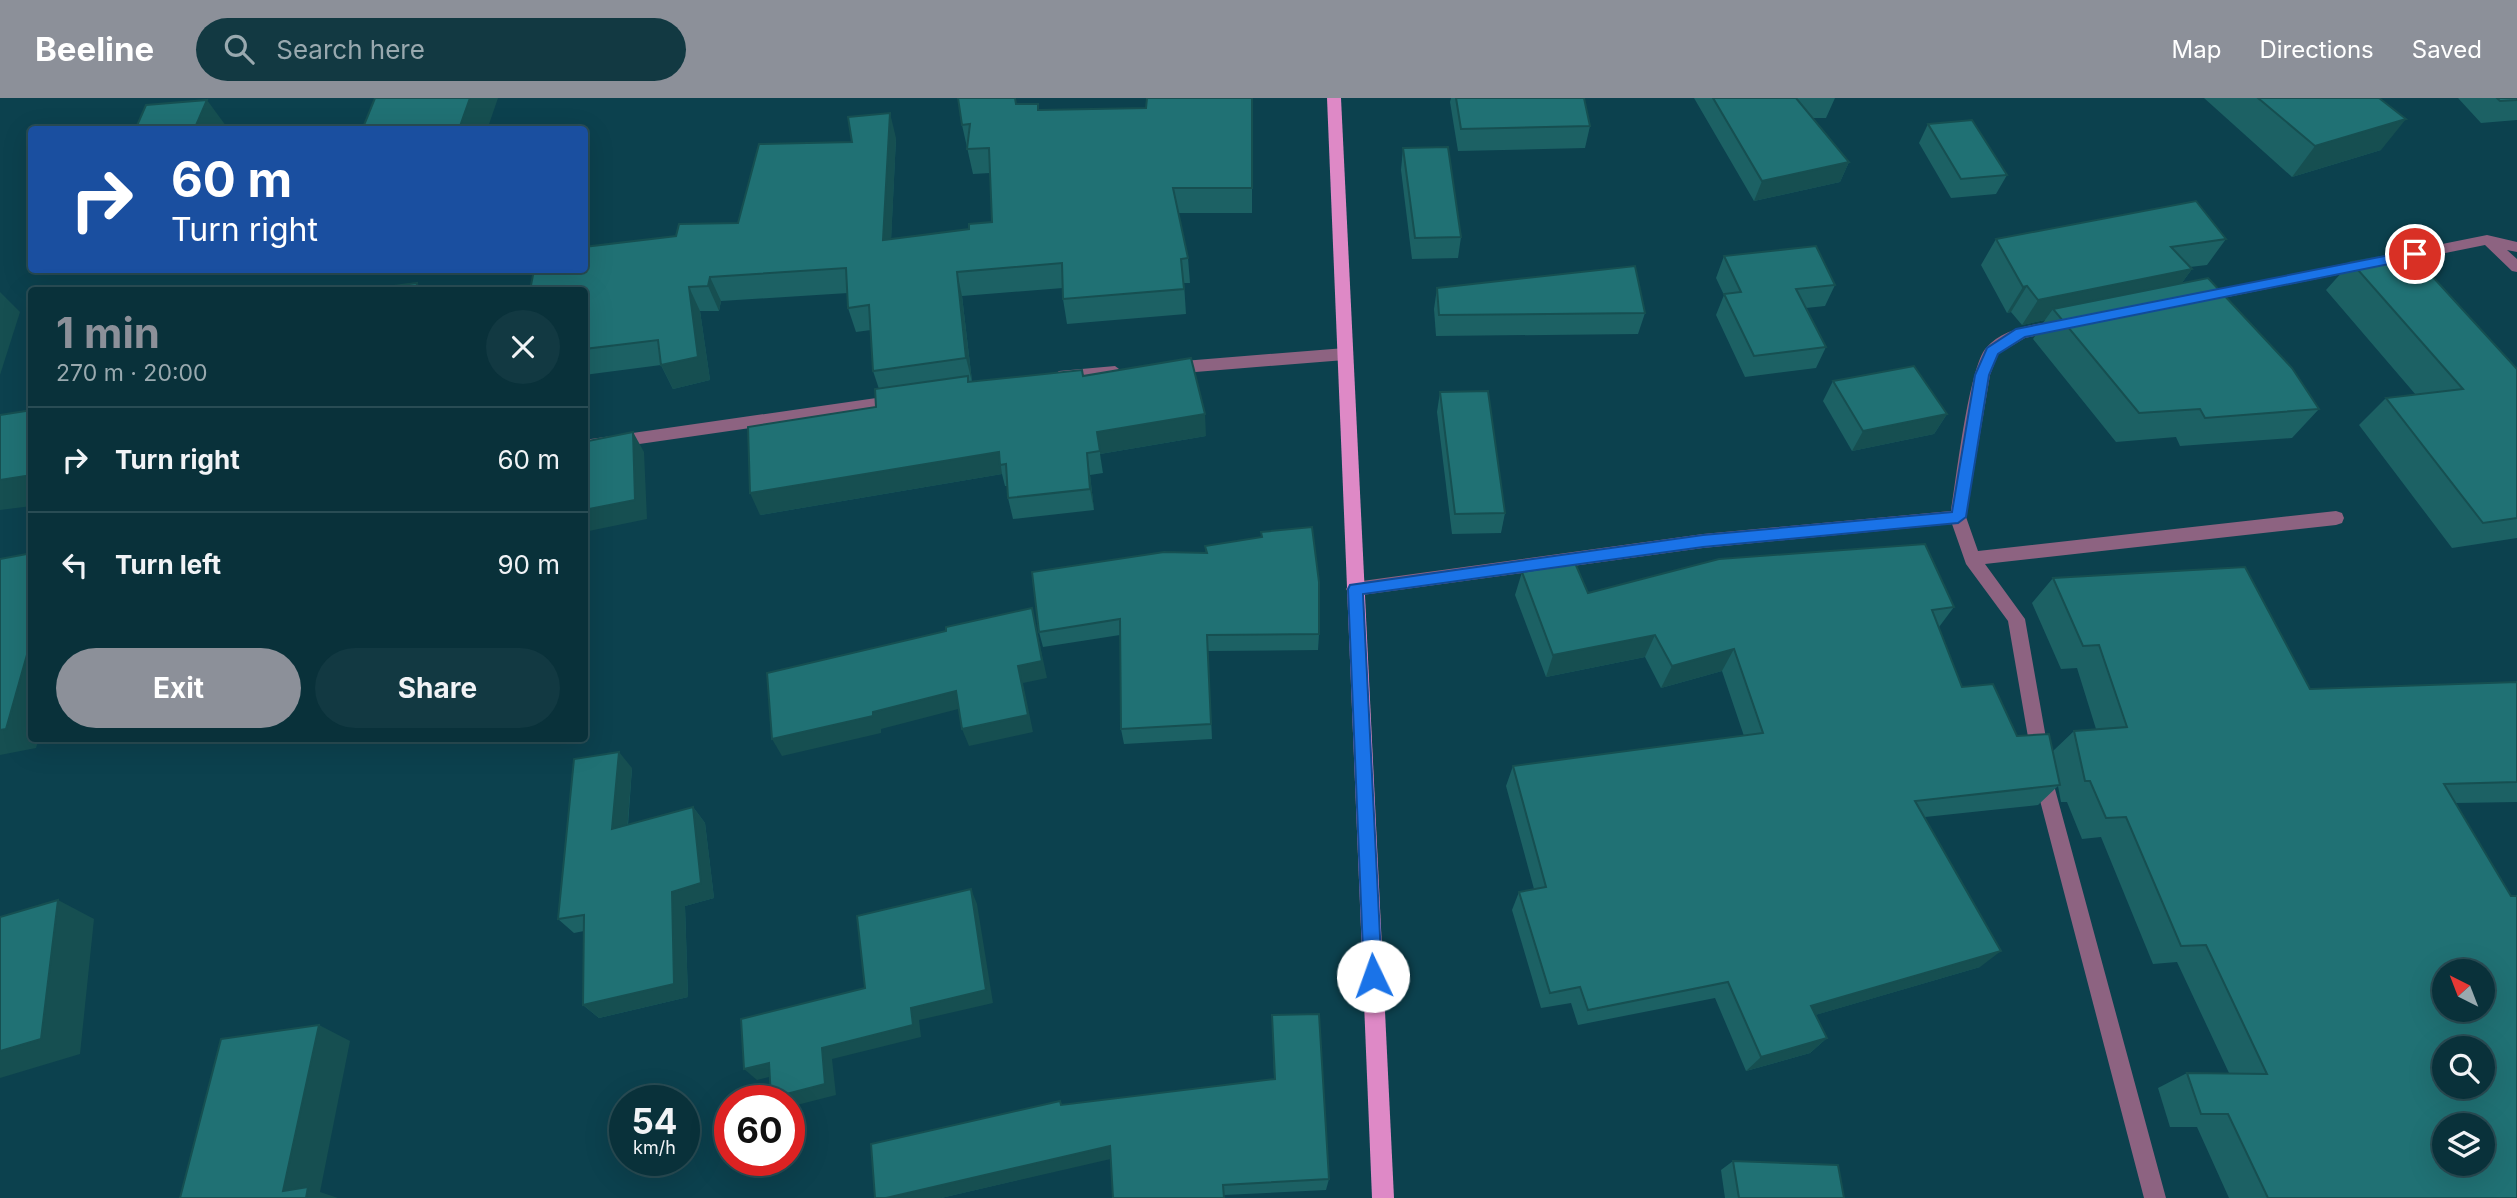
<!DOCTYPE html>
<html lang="en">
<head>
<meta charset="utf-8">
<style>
  :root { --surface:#09313a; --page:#123942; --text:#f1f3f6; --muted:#99a9af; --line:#294c54; --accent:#8c9099 }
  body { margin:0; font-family:Inter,sans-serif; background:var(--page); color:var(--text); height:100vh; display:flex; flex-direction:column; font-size:26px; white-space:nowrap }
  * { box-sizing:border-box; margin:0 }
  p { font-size:23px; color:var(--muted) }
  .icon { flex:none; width:38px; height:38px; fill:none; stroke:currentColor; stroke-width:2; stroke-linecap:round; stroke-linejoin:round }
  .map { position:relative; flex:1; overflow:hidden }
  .side { position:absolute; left:28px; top:189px; width:560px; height:455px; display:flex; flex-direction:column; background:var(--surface); border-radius:7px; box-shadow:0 7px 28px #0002,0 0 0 2px var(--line) }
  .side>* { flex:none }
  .hud { position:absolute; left:28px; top:28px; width:560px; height:147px; border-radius:7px; box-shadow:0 7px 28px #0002,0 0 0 2px var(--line); background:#1a4fa0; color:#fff; overflow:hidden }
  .needle { width:46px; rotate:318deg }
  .buttons { position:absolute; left:2432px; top:861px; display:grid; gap:14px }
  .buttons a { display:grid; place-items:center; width:63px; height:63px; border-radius:50%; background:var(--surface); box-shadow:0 7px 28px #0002,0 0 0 2px var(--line); font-size:35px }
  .speed { position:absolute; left:609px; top:987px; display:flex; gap:14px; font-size:35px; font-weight:700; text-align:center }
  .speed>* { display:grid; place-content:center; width:91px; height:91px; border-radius:50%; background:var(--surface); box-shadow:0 7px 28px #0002,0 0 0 2px var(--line); line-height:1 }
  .speed small { font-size:18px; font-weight:400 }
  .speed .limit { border:10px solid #d22; background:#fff; color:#111 }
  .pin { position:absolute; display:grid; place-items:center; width:60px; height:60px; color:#fff; margin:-30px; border:4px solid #fff; border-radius:50%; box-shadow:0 2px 7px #0007 }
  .me { position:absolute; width:77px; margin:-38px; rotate:357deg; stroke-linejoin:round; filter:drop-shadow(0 0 5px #0008) }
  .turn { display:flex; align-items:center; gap:24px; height:147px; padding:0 28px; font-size:32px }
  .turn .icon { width:91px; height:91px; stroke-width:2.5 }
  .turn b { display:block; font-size:49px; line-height:60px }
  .round { display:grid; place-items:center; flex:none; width:74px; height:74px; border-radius:37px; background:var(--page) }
  .headline { display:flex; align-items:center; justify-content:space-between; height:119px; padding:0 28px }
  h1 { font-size:42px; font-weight:700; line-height:52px; color:var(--accent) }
  .primary-button { display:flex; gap:14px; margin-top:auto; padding:14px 28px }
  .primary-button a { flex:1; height:80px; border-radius:42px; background:var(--accent); color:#fff; font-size:28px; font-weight:700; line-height:80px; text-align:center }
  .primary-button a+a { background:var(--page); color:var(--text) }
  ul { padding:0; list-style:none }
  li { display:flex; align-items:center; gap:21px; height:105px; padding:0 28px; border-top:2px solid var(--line) }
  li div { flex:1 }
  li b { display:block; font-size:26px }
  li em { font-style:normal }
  header { display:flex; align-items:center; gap:42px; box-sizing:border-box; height:98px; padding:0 35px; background:var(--accent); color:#fff }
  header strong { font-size:33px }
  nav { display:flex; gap:38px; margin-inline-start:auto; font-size:24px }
  .search { width:490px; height:63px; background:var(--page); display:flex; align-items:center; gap:18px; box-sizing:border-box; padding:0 24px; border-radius:38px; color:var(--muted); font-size:26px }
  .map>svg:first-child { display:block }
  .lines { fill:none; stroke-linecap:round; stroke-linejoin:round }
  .minor { fill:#8d6381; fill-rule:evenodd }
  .major { fill:#de89c6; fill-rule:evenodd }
  .wall { fill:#1c6164 }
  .shaded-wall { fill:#164f51 }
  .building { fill:#207174; stroke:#164f51; stroke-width:2; fill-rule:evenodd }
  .route { fill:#1a73e8; stroke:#114b97; stroke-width:2 }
</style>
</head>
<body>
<header>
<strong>Beeline</strong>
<div class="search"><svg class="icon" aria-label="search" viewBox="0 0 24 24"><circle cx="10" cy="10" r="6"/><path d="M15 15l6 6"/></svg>Search here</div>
<nav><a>Map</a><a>Directions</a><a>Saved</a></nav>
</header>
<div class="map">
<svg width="2517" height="1100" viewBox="0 0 2517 1100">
  <rect width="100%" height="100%" fill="#0c414e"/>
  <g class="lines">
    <g class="minor">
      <polygon points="2487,137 2517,144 2517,154 2507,152 2517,161 2517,174 2512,173 2485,147 2198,205 2191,200 2198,195"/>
      <path d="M2061 222 2066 223 2068 227 2066 231 2025 240 1998 256 1990 277 1966 419 1978 453 2336 413 2342 415 2344 420 2342 425 2336 427 1985 466 2025 521 2055 691 2166 1100H2144L2037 691 2008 523 1966 466 1952 426 1703 450 1355 498 1349 496 1346 491 1349 486 1355 484 1703 436 1951 413C1956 382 1969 269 1986 250 2004 229 2037 226 2061 222Z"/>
      <polygon points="1345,250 1353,256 1345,262 1171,276 1163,270 1171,264"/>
      <polygon points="1115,268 1123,274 1115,280 1059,285 1051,279 1059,273"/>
      <polygon points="897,297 905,303 897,309 584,354 584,342"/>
    </g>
    <polygon class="major" points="1327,0 1341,0 1394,1100 1372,1100"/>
  </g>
  <g class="wall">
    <polygon points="1252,0 1252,115 1178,115 1188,160 1190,185 1184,185 1186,216 1067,226 1063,201 1063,190 962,198 972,283 1083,278 1206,338 1100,356 1103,375 1090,377 1094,412 1013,421 1008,400 1007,388 1005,388 1002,376 760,417 876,309 879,291 873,273 871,232 856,234 848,210 848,195 721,203 719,213 700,213 710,282 673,291 661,267 584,277 584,192 676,138 738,125 852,44 896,40 891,141 969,131 992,124 990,75 973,76 962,27 1017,6 1039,12 1146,10"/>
    <polygon points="1451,0 1584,0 1590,28 1585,50 1458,53 1450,4"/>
    <polygon points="1694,0 1835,0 1826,20 1813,20 1849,64 1840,84 1754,103"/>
    <polygon points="2204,0 2379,0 2381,52 2292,79"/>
    <polygon points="2458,0 2517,0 2517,22 2481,25"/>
    <polygon points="1928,26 2007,77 1996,96 1951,100 1919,45"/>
    <polygon points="1403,50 1461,139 1458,160 1412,161 1401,72"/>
    <polygon points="1996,141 2226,141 2207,167 2190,169 2192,171 2181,186 2319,311 2292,340 2180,348 2176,339 2116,344 2033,241 2045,222 2022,227 2011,214 2007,215 1981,167"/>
    <polygon points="1724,158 1835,187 1825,208 1806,210 1826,249 1816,270 1745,279 1716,217 1724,197 1716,180"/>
    <polygon points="2351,164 2517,271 2517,440 2452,450 2359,327 2386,300 2416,297 2326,192"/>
    <polygon points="1437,190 1645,215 1638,236 1436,238 1434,211"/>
    <polygon points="1833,283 1947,316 1934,336 1852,353 1823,303"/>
    <polygon points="1440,294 1505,415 1501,435 1452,436 1437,314"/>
    <polygon points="1261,434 1319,536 1318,552 1208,553 1212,641 1124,646 1121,631 1120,537 1043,549 1039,534 1206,455 1205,448 1261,439"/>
    <polygon points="1522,474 1588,495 1954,509 1939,529 1962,589 2017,638 2053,653 2074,633 2096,631 2077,570 2061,571 2032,505 2053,480 2310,591 2517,584 2517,704 2455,705 2517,1100 2229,1100 2197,1029 2170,1029 2158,990 2187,975 2229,975 2177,864 2153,866 2101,739 2082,741 2067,704 2061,704 2058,688 2038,707 1925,719 1980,869 1815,917 1827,940 1810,955 1746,973 1715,900 1578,927 1571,905 1541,910 1512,812 1519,794 1534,791 1506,688 1513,668 1744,638 1722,573 1661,590 1645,559 1546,579 1515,497"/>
    <polygon points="632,670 628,727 693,709 705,725 714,800 685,808 688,899 599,920 583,907 584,833 574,835 558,821"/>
    <polygon points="1272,917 1329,1081 1326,1092 1224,1097 1111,1060 941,1100 1060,1003 1062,1007 1274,981"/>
    <polygon points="1733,1063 1844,1100 1725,1100 1721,1072"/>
  </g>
  <g class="shaded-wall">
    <polygon points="470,0 498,0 487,32 459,31"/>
    <polygon points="207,2 229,32 194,32"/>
    <polygon points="890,15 896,40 890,167 883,142"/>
    <polygon points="2406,21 2381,52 2292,79 2315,48"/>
    <polygon points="1849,64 1840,84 1754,103 1762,83"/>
    <polygon points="2192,171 2173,197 2053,211 2045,222 2022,227 2038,202"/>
    <polygon points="957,174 962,198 972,284 966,260"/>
    <polygon points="710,179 721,203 719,213 708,188"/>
    <polygon points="417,185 423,192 416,192"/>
    <polygon points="2027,188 2011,214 2007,215 2023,189"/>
    <polygon points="689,189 700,213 710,282 673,291 661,267"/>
    <polygon points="0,194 20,214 0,277"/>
    <polygon points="1205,316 1206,338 1100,356 1103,375 1097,334"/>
    <polygon points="1947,316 1934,336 1852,353 1863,333"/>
    <polygon points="633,334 644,354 647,421 584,434 584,412"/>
    <polygon points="999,354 1002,376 760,417 750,395"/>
    <polygon points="1087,355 1090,377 1094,412 1090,391"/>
    <polygon points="32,377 32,408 0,412 0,382"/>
    <polygon points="1032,510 1047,580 1023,585 1033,634 969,648 962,631 1018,568"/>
    <polygon points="1655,537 1645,559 1546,579 1553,557"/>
    <polygon points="32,539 32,640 39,640 36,650 0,657 0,632"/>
    <polygon points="1734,551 1722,573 1661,590 1672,568"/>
    <polygon points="956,593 962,610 881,631 881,635 782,658 772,641"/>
    <polygon points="619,654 632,670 626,746 612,731"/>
    <polygon points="693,709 705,725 714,800 685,808 688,899 599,920 583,907 672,794"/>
    <polygon points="971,791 977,806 993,905 919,922 921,939 832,961 836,997 789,1009 789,1003 774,1003 771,1000 822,950 911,910"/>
    <polygon points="58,802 94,821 80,956 0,980 0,953"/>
    <polygon points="2001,853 1980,869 1795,923 1811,908"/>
    <polygon points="319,927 350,943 320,1094 338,1100 304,1100 283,1093"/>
    <polygon points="1827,940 1810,955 1746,973 1761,959"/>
    <polygon points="769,965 781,976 757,982 744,971"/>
    <polygon points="1110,1048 1115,1060 941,1100 886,1100"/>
  </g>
  <g class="building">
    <polygon points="375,0 470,0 459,31 362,32"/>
    <polygon points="958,0 1015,0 1016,6 1038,6 1038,12 1146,10 1147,0 1252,0 1252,90 1173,90 1188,160 1181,161 1184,191 1063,201 1062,165 957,174 966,260 873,273 869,207 848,210 846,170 710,179 708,188 689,189 698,259 661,267 658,242 584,251 584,192 530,192 534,172 584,172 584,149 676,138 679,126 738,125 759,46 852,44 848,19 890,15 883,142 969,131 969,126 992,124 989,50 967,51 970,26 962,27"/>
    <polygon points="1456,0 1584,0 1590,28 1461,31"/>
    <polygon points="1713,0 1796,0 1849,64 1762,83"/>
    <polygon points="2258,0 2379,0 2406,21 2315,48"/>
    <polygon points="2497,0 2517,0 2517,2 2500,3"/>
    <polygon points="207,2 194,32 135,32 146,7"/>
    <polygon points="1972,22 2007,77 1961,81 1928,26"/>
    <polygon points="1448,49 1461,139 1415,140 1403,50"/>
    <polygon points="2196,103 2226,141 2171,149 2192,171 2038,202 2027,188 2023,189 1996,141"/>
    <polygon points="1816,148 1835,187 1796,191 1826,249 1754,258 1724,196 1741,194 1724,158"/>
    <polygon points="2410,154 2517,271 2517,420 2483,425 2386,300 2463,291 2351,164"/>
    <polygon points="1635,168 1645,215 1439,217 1437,190"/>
    <polygon points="2208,180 2292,270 2319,311 2205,320 2200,311 2139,315 2053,211"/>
    <polygon points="417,185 416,192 364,192"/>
    <polygon points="1191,260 1205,316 1097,334 1100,353 1087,355 1090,391 1008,400 1006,366 1000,367 999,354 750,395 748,329 876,309 875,291 968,278 968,284 1082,272 1083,278"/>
    <polygon points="1914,268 1947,316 1863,333 1833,283"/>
    <polygon points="1488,293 1505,415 1455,416 1440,294"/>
    <polygon points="32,312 32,377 0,382 0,317"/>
    <polygon points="633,334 635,402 584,412 584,362 588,362 588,343"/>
    <polygon points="1312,429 1319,484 1319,536 1207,537 1211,626 1121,631 1120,521 1039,534 1032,474 1164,454 1207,455 1205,448 1262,439 1261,434"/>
    <polygon points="1925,446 1954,509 1932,512 1962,589 1993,586 2017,638 2049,636 2060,687 1915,703 2001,853 1811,908 1827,940 1761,959 1728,884 1588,912 1580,889 1550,895 1519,794 1546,789 1513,668 1763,635 1734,551 1672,568 1655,537 1553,557 1522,474 1575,465 1588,495 1719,461"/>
    <polygon points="32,455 32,539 6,631 0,632 0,461"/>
    <path d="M2245 469 2310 591 2517 584V684L2444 686 2511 798H2517V1100H2268L2228 1016H2201L2187 975 2267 976 2206 847 2181 848 2126 719 2106 720 2090 683H2085L2074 633 2127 629 2099 547 2083 548 2053 480ZM2445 873H2483V912H2445ZM2445 950H2483V989H2445ZM2445 1027H2483V1066H2445Z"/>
    <polygon points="1032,510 1042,563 1018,568 1028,617 962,631 956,593 873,614 873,618 772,641 767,575 946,533 946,529"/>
    <polygon points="619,654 612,731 693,709 701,785 672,794 674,886 583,907 584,817 558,821 574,661"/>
    <polygon points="971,791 986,892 911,910 913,927 822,950 825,986 771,1000 769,965 744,971 741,921 865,890 857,818"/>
    <polygon points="58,802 41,941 0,953 0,819"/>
    <polygon points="1319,916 1329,1081 1223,1087 1224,1100 1113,1100 1110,1048 886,1100 875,1100 871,1046 1060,1003 1061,1007 1275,981 1272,917"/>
    <polygon points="319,927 283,1093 308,1089 306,1100 180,1100 221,941"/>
    <polygon points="1733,1063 1838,1067 1844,1100 1739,1100"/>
  </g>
  <polygon class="route" points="2415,152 2419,153 2419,160 2025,239 1998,256 1989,277 1966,419 1958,425 1703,449 1363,496 1382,878 1379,885 1373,887 1366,885 1364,878 1348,491 1350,487 1703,437 1952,414 1975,277 1987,250 2016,231"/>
</svg>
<div class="buttons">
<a><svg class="needle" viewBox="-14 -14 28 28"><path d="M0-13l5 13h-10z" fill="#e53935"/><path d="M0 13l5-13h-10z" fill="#99a9af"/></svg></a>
<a><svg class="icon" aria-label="search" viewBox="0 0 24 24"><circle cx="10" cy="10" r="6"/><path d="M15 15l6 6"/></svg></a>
<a><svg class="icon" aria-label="layers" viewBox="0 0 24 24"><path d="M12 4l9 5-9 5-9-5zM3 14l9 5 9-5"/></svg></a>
</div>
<div class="speed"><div>54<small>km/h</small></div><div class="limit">60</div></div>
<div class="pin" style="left:2415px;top:156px;background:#d93025"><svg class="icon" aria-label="arrive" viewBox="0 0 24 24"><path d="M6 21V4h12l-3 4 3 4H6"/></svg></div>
<svg class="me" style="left:1373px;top:878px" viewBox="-20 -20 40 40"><circle r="19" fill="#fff"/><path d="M0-13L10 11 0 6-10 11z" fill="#1a73e8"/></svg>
<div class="hud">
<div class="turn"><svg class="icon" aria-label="right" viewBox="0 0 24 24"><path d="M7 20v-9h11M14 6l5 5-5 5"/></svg><div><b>60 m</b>Turn right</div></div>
</div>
<section class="side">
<div class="headline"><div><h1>1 min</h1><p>270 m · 20:00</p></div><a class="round"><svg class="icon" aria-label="close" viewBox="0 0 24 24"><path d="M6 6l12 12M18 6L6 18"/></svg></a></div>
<ul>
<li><svg class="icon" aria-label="right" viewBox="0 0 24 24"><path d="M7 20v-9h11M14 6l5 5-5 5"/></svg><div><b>Turn right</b></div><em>60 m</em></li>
<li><svg class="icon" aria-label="left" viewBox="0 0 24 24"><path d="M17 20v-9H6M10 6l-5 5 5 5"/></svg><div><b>Turn left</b></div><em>90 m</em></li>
</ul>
<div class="primary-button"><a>Exit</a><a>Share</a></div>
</section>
</div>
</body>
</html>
